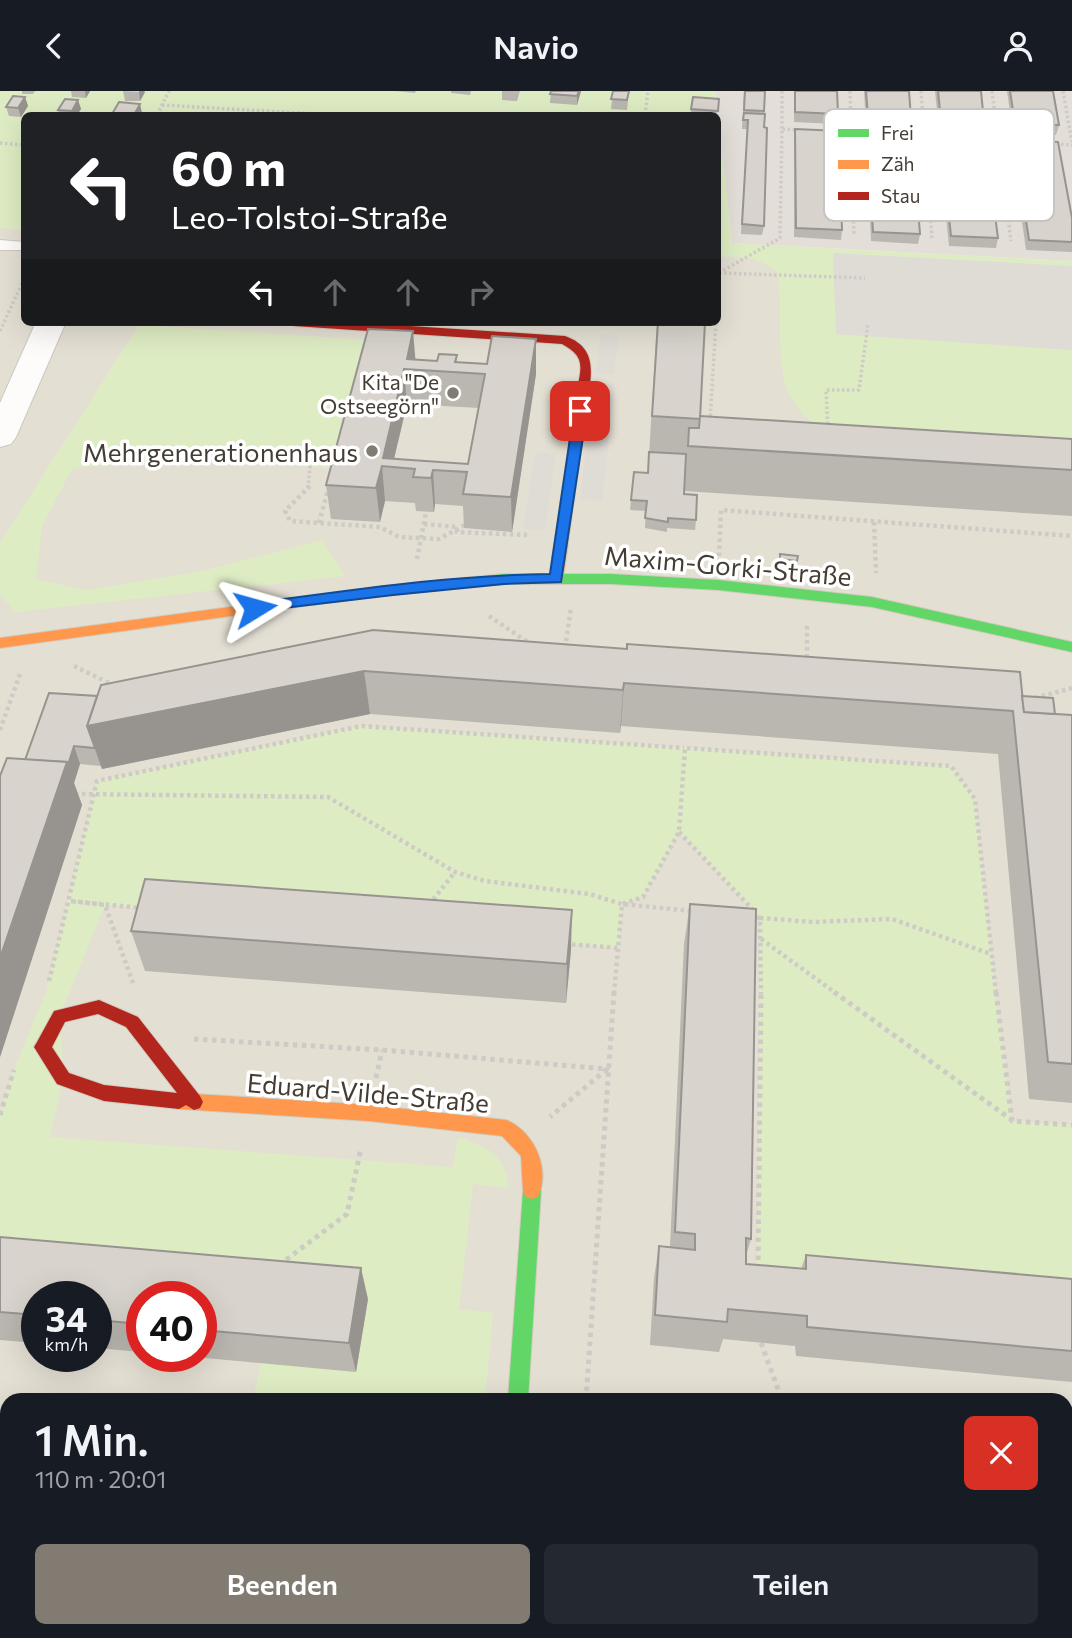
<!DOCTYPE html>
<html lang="de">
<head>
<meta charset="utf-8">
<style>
  :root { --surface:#171b24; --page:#242831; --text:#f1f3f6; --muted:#9ea1a6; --accent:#817b72 }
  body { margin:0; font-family:Commissioner,sans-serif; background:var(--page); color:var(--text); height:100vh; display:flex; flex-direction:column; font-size:26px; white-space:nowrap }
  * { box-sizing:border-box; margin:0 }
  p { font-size:23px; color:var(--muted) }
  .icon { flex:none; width:38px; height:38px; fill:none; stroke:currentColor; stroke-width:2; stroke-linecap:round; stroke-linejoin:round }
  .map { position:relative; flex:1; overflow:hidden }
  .sheet { position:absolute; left:0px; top:1302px; width:1073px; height:245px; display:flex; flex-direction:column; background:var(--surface); border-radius:21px 21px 0 0; box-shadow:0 7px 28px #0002 }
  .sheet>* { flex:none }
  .hud { position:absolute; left:21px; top:21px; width:700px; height:214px; border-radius:10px; box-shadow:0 7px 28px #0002; background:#202124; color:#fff; overflow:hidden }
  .speed { position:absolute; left:21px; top:1190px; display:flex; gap:14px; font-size:35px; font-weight:700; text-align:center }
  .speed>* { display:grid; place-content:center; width:91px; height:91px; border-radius:50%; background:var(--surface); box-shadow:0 7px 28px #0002; line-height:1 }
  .speed small { font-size:18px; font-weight:400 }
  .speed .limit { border:10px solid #d22; background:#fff; color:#111 }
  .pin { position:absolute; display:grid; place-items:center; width:60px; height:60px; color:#fff; margin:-30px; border-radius:14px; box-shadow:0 4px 10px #0006 }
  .me { position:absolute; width:77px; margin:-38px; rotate:82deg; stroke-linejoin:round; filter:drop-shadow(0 0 5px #0008) }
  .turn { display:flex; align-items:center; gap:24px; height:147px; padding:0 35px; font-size:32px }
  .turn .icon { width:91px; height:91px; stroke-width:2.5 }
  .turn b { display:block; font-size:49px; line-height:60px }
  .lanes { display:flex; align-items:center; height:66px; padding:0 35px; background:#0003; justify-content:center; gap:35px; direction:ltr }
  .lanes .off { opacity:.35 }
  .round { display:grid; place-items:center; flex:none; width:74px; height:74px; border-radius:10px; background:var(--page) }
  .summary { display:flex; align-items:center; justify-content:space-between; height:119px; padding:0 35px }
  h1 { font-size:42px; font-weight:600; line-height:52px }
  .action { display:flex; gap:14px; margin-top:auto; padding:14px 35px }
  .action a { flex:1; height:80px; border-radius:10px; background:var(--accent); color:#fff; font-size:28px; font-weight:600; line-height:80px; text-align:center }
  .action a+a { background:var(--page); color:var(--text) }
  header { display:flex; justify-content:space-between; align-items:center; height:91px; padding:0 35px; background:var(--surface); font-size:32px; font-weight:600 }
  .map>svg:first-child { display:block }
  .residential { fill:#e4dfd3; fill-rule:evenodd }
  .industrial { fill:#e3ded7 }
  .green { fill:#deecc4 }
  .parking { fill:#dfdcd6 }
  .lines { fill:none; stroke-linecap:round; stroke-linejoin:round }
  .lane-casing { stroke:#ccc9c2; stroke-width:2 }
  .street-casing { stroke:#ccc9c2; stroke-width:2 }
  .fast-casing { stroke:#d1ccbe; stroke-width:2 }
  .slow-casing { stroke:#d1ccbe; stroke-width:2 }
  .jam-casing { stroke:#d1ccbe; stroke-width:2 }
  .path-far2 { stroke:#cecbc6; stroke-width:3.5; stroke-dasharray:2.5 2.5; stroke-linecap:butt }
  .path-far1 { stroke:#cecbc6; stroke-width:4.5; stroke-dasharray:3.5 3.5; stroke-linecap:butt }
  .path { stroke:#cecbc6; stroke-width:5; stroke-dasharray:4.5 4.5; stroke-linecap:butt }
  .lane { fill:#fdfcfb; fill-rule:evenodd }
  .street { fill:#fdfcfb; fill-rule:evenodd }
  .fast { fill:#63d668; fill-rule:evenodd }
  .slow { fill:#ff974d; fill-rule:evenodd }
  .jam { fill:#b3261e; fill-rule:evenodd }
  .wall { fill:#bab6b0; fill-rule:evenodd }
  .shaded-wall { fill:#979490 }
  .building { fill:#d8d4cd; stroke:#979490; stroke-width:2; fill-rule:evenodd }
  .route { fill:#1a73e8; stroke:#114b97; stroke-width:2 }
  .poi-dot { fill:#817b72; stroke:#fff; stroke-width:2.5 }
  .labels { text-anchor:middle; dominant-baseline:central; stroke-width:7; stroke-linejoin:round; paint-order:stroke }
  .far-poi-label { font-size:21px; fill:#453d33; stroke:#fff; text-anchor:end }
  .poi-label { font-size:26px; fill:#453d33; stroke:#fff; text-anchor:end }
  .street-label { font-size:26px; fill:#453d33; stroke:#fff }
  .key { fill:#fff; stroke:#c7c5c2; stroke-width:2 }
  .key-label { font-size:19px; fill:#453d33 }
</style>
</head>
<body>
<header><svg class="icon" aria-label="back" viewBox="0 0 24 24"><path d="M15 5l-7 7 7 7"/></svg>Navio<svg class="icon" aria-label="person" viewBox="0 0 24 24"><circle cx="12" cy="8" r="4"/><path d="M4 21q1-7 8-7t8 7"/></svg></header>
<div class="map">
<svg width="1072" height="1547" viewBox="0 0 1072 1547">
  <rect width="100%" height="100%" fill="#f0ede6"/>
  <path class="residential" d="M0 107 24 108V231H718V151L833 162 1072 175V1547H0ZM37 1206H96V1265H37ZM142 1206H201V1265H142ZM7 1309H1066V1540H7Z"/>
  <polygon class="industrial" points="715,0 1072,0 1072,170 732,152"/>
  <g class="green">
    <path d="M0 0H715L732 152 1072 170V175L833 162 837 243 1072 259V365L815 335C804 325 794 314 788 300 775 271 784 215 777 180L756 168 718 165V24H24V139L0 137Z"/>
    <polygon points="139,234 371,249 333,378 183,365 72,378 42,435 36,488 86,499 202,480 322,449 345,485 15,521 0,503 0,452"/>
    <path d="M361 635 951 675 975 708 991 863 1012 1030 1072 1034V1204L758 1185 760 827 679 741 643 806 622 813 619 857 105 814 60 925 63 988 50 1046 453 1076 458 1046C489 1057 504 1062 509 1097L473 1093 459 1218 493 1222 485 1309H253L261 1272 368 1208 0 1163V1024L16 973 45 904 97 690Z"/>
    <polygon points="0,1424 7,1424 7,1540 188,1540 175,1547 0,1547"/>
  </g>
  <g class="parking">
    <polygon points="833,162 1072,175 1072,259 836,243"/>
    <polygon points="600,244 618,245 614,283 596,282"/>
    <polygon points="594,291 615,293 602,410 580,408"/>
    <polygon points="535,361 556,362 545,439 523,438"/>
  </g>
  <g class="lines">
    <g class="lane-casing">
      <g id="lane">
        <polygon points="0,149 24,151 24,159 0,159"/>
        <polygon points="303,1540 340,1540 337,1547 300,1547"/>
      </g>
    </g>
    <g class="street-casing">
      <g id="street">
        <polygon points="36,231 66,231 16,346 11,353 0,356 0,312"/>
        <polygon points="0,1381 7,1382 7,1432 0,1431"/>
        <polygon points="1066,1491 1072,1494 1072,1547 1053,1540 1066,1540"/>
      </g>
    </g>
    <g class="fast-casing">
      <g id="fast">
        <polygon points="504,483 611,483 718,489 872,506 1072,551 1072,561 872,516 718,499 611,493 504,493 393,504 386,499 393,494"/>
        <polygon points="532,1092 538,1094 541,1100 528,1309 508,1309 523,1100 526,1094"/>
      </g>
    </g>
    <g class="slow-casing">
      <g id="slow">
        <polygon points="583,296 589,300 563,488 556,493 549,488 577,300"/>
        <polygon points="393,494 400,499 398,502 0,557 0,547"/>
        <path d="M179 1002 369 1014 506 1029C534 1040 551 1078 538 1106L532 1108 526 1106 523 1100 521 1065 502 1045 369 1030 179 1018 173 1016 170 1010 173 1004Z"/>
      </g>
    </g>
    <g class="jam-casing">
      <g id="jam">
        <path d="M288 231H349L565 245C593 255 593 275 589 300L583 304 577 300C581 276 586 266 562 253L294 235Z"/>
        <path d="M99 909 138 926 200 1005 203 1011 200 1017 194 1019 186 1014 179 1018 104 1010 57 993 34 956 37 951 54 920ZM98 923 126 936 177 1002 104 994 69 982 52 956 65 931Z"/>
      </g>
    </g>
    <g class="path-far2">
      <polyline points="782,0 782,38"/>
      <polyline points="850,0 854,144"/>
      <polyline points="921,0 932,147"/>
      <polyline points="992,0 1011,150"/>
      <polyline points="1063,0 1072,51"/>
      <polyline points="162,14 334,24"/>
      <polyline points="157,24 169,0"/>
      <polyline points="645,24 648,0"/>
      <polyline points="836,41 872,43"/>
      <polyline points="909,45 946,47"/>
      <polyline points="979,48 1019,51"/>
      <polyline points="0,52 24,54"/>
      <polyline points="1056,53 1072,54"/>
      <polyline points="719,182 865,187"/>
      <polyline points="718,202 719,182 780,147 782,38 799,39"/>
      <polyline points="0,240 24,188"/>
      <polyline points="710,330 716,231"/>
      <polyline points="828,338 826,299 859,299 868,233"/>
      <polyline points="308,397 311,365"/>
    </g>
    <g class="path-far1">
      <polyline points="310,395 285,420 290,430 380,436 399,446 439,448 465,434"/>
      <polyline points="874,431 876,482"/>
      <polyline points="319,432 328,399"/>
      <polyline points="424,433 457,436 457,441 527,444"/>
      <polyline points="719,465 721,419 1072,445"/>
      <polyline points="417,468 426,421"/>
      <polyline points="489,525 532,554"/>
      <polyline points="807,535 807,572"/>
      <polyline points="565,557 571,517"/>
      <polyline points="74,575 113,594"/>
      <polyline points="1035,607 1072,597"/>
      <polyline points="0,639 21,580"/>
      <polyline points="75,703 328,706 455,781 485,790 589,803 622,813 692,820"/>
      <polyline points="679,741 754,820"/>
      <polyline points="429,814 455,781"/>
      <polyline points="750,826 760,827 761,903"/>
      <polyline points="760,827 813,831 892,828 991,863"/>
      <polyline points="761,848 837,903"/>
      <polyline points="565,853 619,857"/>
      <polyline points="49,890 97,690 361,635 684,657"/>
      <polyline points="133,892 105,814 70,810 142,817"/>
      <polyline points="614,903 622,813 643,806 679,741 685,657 951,675 975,708 996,903"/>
    </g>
    <g class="path">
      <polyline points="834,901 1012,1029"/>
      <polyline points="996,901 1012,1030 1072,1034"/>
      <polyline points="194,948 382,959 607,978 550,1026"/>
      <polyline points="376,987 382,959"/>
      <polyline points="0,1024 14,979"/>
      <polyline points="279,1174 347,1123 361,1057"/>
      <polyline points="758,1178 761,901"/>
      <polyline points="761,1252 782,1309"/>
      <polyline points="586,1309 614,901"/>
      <polyline points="0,1350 7,1350"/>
      <polyline points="1066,1355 1072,1355"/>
      <polyline points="1066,1395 1072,1399"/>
    </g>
    <use href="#lane" class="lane"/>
    <use href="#street" class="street"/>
    <use href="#fast" class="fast"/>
    <use href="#slow" class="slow"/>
    <use href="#jam" class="jam"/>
  </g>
  <g class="wall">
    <polygon points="22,0 35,0 33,3 22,3"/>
    <polygon points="71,0 90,0 86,7 72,6"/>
    <polygon points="123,0 145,1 140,10 125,10"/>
    <polygon points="395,0 416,0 415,2"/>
    <polygon points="451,0 471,0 470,4 451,2"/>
    <polygon points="502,0 520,0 517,10 502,9"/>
    <polygon points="551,0 581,0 577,14 550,12"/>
    <polygon points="613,0 635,0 629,0 627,19 611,18"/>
    <polygon points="744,0 765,0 764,135 762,144 741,143 747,38 742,38"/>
    <polygon points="794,0 837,0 838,23 836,33 794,31"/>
    <polygon points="864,0 909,0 911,27 909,36 866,34"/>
    <polygon points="935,0 981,0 984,31 982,40 939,38"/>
    <polygon points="1007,0 1053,0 1059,34 1056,44 1013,42"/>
    <polygon points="25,6 28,15 21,26 9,25 6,16"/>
    <polygon points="719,8 717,24 691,24 691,18"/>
    <polygon points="78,9 81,18 77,24 60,24 58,19"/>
    <polygon points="795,38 842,139 841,149 794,146 794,47"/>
    <polygon points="868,41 920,143 918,153 871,150 867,51"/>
    <polygon points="941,45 998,147 996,157 949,155 939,54"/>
    <polygon points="1014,49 1072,127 1072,161 1026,159 1012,58"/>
    <polygon points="657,231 700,327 1072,348 1072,425 684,400 684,403 696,429 695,439 667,437 667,441 645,437 646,420 630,419 634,381 648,382"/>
    <path d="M368 238 415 269 437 270 457 264V271L536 283 512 441 464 437 463 415 435 413 434 421 416 420 415 412 385 410 380 431 331 428 326 394ZM407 313 479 317 468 373 394 368Z"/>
    <polygon points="780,463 798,465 795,480 778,478"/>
    <polygon points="373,539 1022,605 1055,623 1072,624 1072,1012 1029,1008 998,663 621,635 620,642 370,623 102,678 101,675 80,673 74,692 82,714 0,966 0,685 25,669 97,605"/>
    <polygon points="690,813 751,1148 746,1165 746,1173 801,1178 806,1164 1072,1188 1072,1291 796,1265 795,1255 723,1248 719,1261 650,1254 654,1187 659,1155 670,1156 684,853"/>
    <polygon points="131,840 571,859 566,912 145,880"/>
    <polygon points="0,1146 368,1208 356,1281 184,1265 201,1265 201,1206 142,1206 142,1261 96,1257 96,1206 37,1206 37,1252 0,1249"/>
  </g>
  <g class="shaded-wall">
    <polygon points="85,0 90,0 86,7"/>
    <polygon points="139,0 144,0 145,1 140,10"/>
    <polygon points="579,0 581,0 577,14 577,5"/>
    <polygon points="25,6 28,15 21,26 18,17"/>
    <polygon points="78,9 81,18 77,24 73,24 72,20"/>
    <polygon points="140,13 142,22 141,24 134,24"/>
    <polygon points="413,240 416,275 407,268"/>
    <polygon points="536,248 536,283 512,441 511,406"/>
    <polygon points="404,278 407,313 392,376 383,367"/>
    <polygon points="382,375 385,410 380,431 376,397"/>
    <polygon points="433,379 435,413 434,421 431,387"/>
    <polygon points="364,580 370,623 102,678 87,635"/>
    <polygon points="624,592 621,635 620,642 623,599"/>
    <polygon points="74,655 80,673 74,692 82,714 0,966 0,867 67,671"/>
    <polygon points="572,819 571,859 566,912 567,873"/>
    <polygon points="361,1177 368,1208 356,1281 349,1252"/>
  </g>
  <g class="building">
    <polygon points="551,0 579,0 577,5 550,3"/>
    <polygon points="613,0 629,0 627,9 611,8"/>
    <polygon points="745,0 765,0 764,20 744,19"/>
    <polygon points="795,0 837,0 838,23 795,21"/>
    <polygon points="866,0 909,0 911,27 868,25"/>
    <polygon points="938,0 981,0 984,31 941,28"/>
    <polygon points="1010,0 1053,0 1059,34 1015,32"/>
    <polygon points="13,5 25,6 18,17 6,16"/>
    <polygon points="693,6 719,8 718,20 691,18"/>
    <polygon points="65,8 78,9 72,20 58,19"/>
    <polygon points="119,11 140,13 134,24 112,23"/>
    <polygon points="744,22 765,23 764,36 767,37 764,135 742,133 748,29 743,29"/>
    <polygon points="795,38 839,40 842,139 796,137"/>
    <polygon points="868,41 912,44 920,143 873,141"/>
    <polygon points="941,45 985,47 998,147 951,145"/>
    <polygon points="1014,49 1058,51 1072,127 1072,151 1029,149"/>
    <polygon points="658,231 705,231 700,328 652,325"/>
    <path d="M368 238 413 240 407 268 437 270 439 263 457 264 455 271 487 273 492 245 536 248 511 406 463 403 467 381 433 379 431 387 413 386 415 378 382 375 376 397 326 394ZM404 278 485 283 468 373 383 367Z"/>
    <polygon points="700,325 1072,348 1072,379 688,355 689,337 699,337"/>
    <polygon points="649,361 686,363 684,403 697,404 696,429 668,427 668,431 645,427 647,410 631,409 634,381 648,382"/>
    <polygon points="780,463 798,465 797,470 780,468"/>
    <polygon points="373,539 627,558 627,553 1020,581 1024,621 1072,624 1072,973 1048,971 1013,620 624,592 623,599 364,580 87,635 101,594"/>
    <polygon points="49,602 97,605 87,635 95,657 74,655 68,674 67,671 25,669"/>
    <polygon points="1022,605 1053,607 1055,623 1024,621"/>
    <polygon points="7,667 67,671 0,867 0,685"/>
    <polygon points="145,788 572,819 567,873 131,840"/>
    <polygon points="690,813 756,818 751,1148 746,1147 746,1173 806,1178 806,1164 1072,1188 1072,1260 807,1236 807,1225 728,1218 727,1231 655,1224 659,1155 695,1159 695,1143 675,1141"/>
    <polygon points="0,1146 361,1177 349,1252 201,1239 201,1206 142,1206 142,1233 96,1229 96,1206 37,1206 37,1224 0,1221"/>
    <polygon points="419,1540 916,1540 917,1547 408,1547"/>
  </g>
  <path class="route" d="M580 315 587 320 561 491 504 493 393 504 250 521V514L255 512C353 499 451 484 550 483L574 320Z"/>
  <g class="poi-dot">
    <circle cx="453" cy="302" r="7"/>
    <circle cx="372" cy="360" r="7"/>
  </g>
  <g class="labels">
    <g class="far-poi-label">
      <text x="439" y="290">Kita "De<tspan x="439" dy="24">Ostseegörn"</tspan></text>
    </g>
    <g class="poi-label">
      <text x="358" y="360">Mehrgenerationenhaus</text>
    </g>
    <g class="street-label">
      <text transform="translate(728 474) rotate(5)">Maxim-Gorki-Straße</text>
      <text transform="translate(368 1001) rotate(5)">Eduard-Vilde-Straße</text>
    </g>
  </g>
  <rect x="824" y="18" width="230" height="112" rx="10" class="key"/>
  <rect x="838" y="38" width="31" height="8" fill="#63d668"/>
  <rect x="838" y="69" width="31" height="9" fill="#ff974d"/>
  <rect x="838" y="101" width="31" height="8" fill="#b3261e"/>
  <g class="key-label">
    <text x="881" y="49">Frei</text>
    <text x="881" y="80">Zäh</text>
    <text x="881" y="112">Stau</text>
  </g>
</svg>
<div class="speed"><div>34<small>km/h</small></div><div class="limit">40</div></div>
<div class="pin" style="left:580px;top:320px;background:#d93025"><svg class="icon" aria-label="arrive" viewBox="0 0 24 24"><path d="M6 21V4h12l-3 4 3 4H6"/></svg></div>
<svg class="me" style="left:255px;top:517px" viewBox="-20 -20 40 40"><path d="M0-17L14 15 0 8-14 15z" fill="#1a73e8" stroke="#fff" stroke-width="4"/></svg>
<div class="hud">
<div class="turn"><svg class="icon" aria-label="left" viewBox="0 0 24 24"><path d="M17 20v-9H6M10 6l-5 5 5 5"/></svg><div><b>60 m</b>Leo-Tolstoi-Straße</div></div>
<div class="lanes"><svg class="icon" aria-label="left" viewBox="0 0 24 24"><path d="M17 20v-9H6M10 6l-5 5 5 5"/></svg><svg class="icon off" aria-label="ahead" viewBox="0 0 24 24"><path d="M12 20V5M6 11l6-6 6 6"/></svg><svg class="icon off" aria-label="ahead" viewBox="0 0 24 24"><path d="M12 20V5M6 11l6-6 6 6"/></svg><svg class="icon off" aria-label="right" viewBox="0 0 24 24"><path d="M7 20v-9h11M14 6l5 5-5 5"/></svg></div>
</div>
<section class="sheet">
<div class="summary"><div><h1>1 Min.</h1><p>110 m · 20:01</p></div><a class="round" style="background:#d93025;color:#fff"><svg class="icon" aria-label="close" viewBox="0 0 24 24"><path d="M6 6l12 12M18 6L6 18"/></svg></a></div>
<div class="action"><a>Beenden</a><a>Teilen</a></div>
</section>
</div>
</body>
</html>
